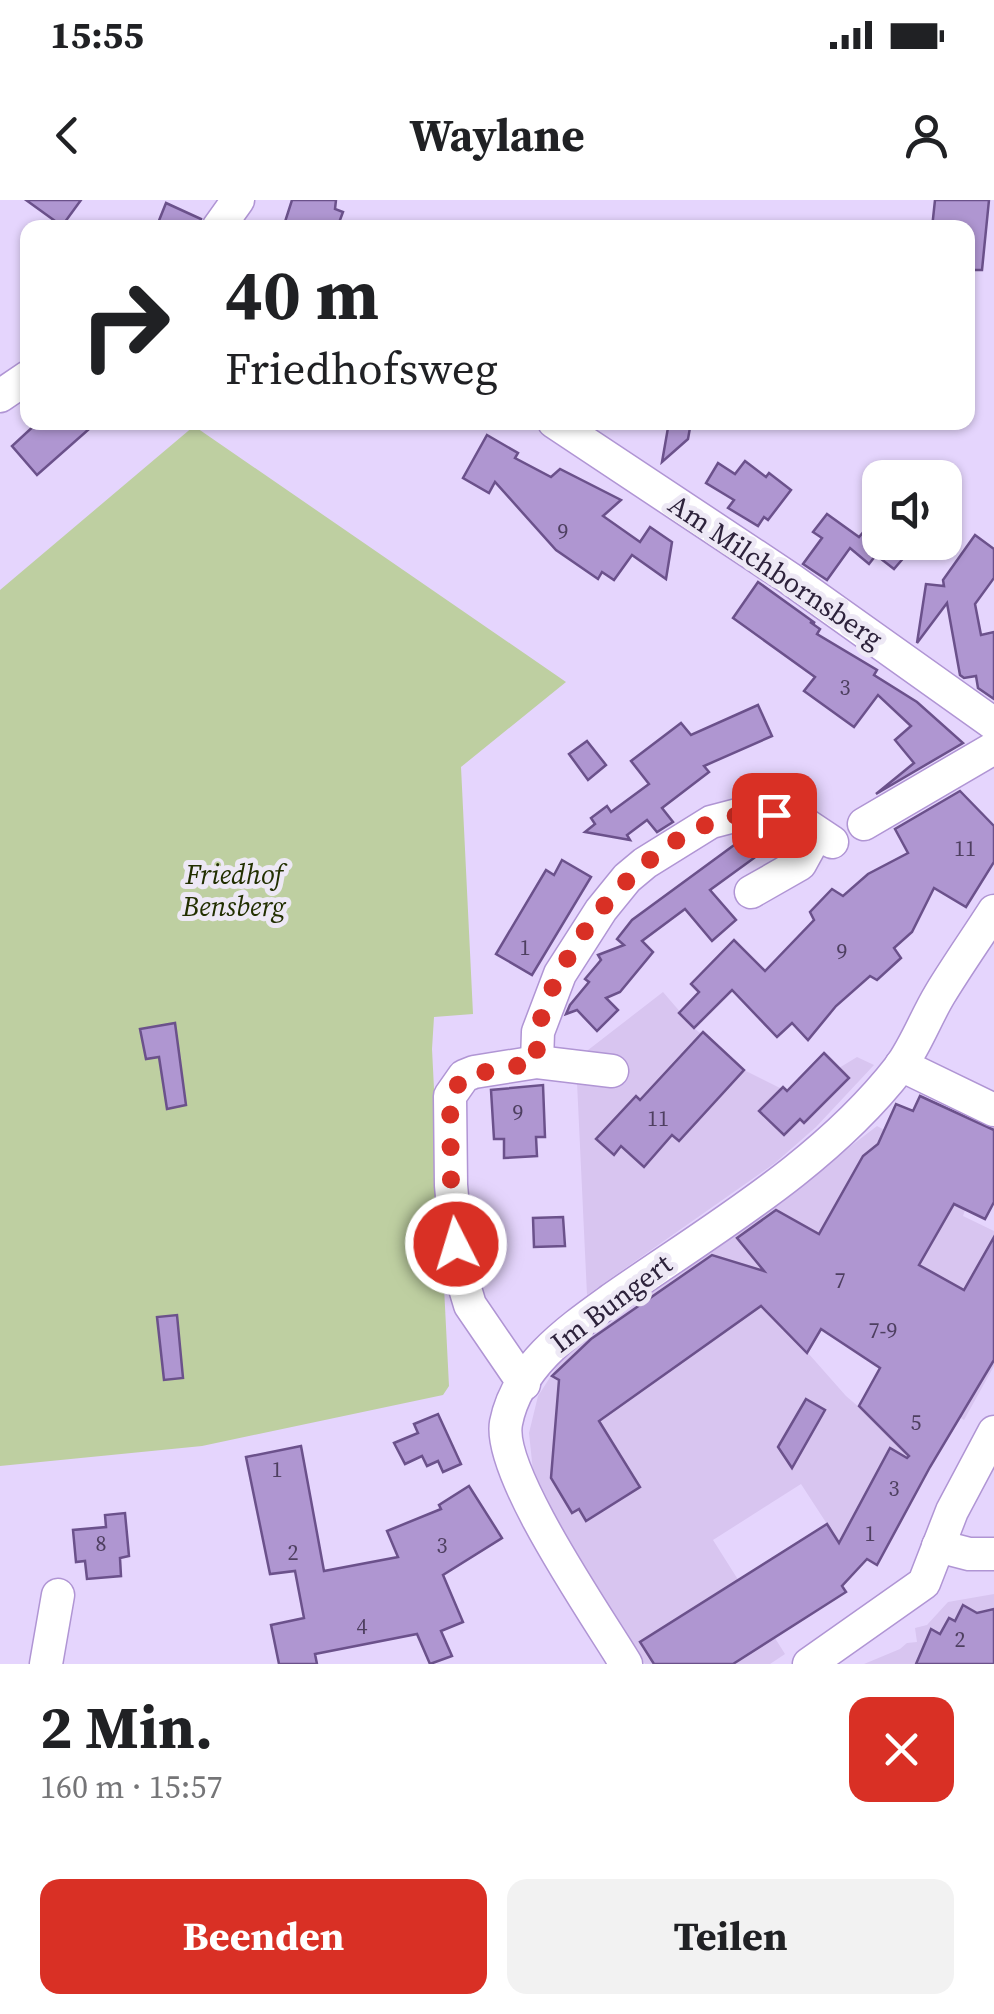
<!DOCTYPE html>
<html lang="de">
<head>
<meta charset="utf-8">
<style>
  :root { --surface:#fff; --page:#f2f2f2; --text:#202124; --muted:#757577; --accent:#d93025 }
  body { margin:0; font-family:"Source Serif 4",serif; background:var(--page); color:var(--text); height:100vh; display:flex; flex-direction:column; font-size:38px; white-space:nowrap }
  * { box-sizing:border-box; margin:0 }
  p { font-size:32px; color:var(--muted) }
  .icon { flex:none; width:55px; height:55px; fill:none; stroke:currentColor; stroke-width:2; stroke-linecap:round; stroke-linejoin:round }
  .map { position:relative; height:1464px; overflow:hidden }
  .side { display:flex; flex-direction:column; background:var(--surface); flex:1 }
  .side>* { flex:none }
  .banner { position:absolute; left:20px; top:20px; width:955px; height:210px; border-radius:20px; box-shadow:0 2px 8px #0004; background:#fff; color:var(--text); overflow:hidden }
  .buttons { position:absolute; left:862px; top:260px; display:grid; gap:20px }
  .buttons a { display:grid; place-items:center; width:100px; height:100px; border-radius:20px; background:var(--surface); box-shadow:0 2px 8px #0004; font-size:50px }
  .pin { position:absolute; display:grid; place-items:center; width:85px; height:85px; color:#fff; margin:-42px; border-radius:20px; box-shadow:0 5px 15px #0006 }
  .me { position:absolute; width:110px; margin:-55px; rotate:355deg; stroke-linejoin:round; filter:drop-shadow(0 0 8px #0008) }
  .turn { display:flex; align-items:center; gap:35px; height:210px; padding:0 40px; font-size:45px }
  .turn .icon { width:130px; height:130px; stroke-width:2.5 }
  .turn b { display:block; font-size:70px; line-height:85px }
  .round { display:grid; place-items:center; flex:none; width:105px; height:105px; border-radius:20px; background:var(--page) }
  .summary { display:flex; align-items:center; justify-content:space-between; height:170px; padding:0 40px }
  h1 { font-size:60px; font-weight:700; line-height:75px }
  .button { display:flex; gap:20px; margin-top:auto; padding:20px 40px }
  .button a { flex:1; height:115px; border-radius:20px; background:var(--accent); color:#fff; font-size:40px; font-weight:700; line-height:115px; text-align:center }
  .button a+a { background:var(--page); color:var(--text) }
  .status { display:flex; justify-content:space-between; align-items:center; height:70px; padding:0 50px; background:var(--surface); direction:ltr }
  .status svg { height:28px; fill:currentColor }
  header { display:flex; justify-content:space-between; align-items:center; height:130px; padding:0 40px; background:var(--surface); font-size:45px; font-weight:700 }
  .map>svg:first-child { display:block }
  .built { fill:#d8c5f0 }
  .green { fill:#becfa1 }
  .building { fill:#af96d1; stroke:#6b518b; stroke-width:2.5 }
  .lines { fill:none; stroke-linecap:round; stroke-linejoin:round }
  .minor-casing { stroke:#b095d4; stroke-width:35 }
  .minor { stroke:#fff; stroke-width:32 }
  .route { stroke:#d93025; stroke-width:18; stroke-dasharray:0 32.4 }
  .labels { text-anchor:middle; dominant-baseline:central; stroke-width:10; stroke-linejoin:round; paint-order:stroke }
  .number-label { font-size:22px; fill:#4e3f60 }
  .street-label { font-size:28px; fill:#2d223b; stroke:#ede8f5 }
  .park-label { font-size:28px; font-style:italic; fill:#222f00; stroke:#ede8f5 }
</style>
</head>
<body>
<div class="status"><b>15:55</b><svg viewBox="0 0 49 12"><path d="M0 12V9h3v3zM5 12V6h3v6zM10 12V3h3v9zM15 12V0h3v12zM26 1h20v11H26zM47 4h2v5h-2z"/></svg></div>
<header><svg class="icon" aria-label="back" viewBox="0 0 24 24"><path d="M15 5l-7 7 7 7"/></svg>Waylane<svg class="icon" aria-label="person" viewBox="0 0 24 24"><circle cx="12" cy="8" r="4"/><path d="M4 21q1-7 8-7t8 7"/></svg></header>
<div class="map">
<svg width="994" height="1464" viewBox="0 0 994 1464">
  <rect width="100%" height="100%" fill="#e5d5fd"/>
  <g class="built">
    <polygon points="663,792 694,828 744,870 786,891 824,853 839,868 857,857 874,865 816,927 775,963 587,1095 577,882 570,864"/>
    <polygon points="877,926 970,975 955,1004 965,1010 963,1016 994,1031 994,1166 964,1220 822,1130 808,1153 846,1196 929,1267 901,1323 877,1365 840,1344 801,1284 713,1340 785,1454 770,1464 645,1464 560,1328 539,1289 533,1271 529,1233 538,1196 558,1165 574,1149 708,1052 710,1054"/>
    <polygon points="994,1394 994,1464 864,1464 900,1449 907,1443 917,1442 915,1428 927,1425 948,1402"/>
  </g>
  <polygon class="green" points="194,226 566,482 461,567 473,814 434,817 432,849 449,1186 443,1195 202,1246 0,1266 0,390"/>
  <g class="building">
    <polygon points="26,0 81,0 62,26"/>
    <polygon points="292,0 336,0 335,9 343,12 337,28 283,28"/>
    <polygon points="935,0 989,0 982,70 968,70 968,28 932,28"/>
    <polygon points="166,3 201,19 198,28 156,28"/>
    <polygon points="38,222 97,222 37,275 12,246"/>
    <polygon points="669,222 691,222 688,239 662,262"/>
    <polygon points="487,235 518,253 515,258 551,277 560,269 621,300 603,316 640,342 650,327 672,342 666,379 632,355 614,380 602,372 598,379 556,350 495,282 489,293 463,278"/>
    <polygon points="745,261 766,277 769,273 791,290 768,320 764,317 758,326 728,308 734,300 706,283 718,263 735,274"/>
    <polygon points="827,314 859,337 866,329 880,342 917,342 894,369 876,355 869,364 850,348 827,380 803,364 822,338 813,332"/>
    <polygon points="975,335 994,349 994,378 975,404 981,435 994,432 994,499 978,488 976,476 964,478 960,475 947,403 917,443 926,384 944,386 943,380"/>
    <polygon points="758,382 815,423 810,422 820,429 817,434 877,470 874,475 917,502 963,543 876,594 914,563 895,540 911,526 878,495 854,527 804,491 815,477 733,418"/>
    <polygon points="758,505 772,536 704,566 709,572 662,608 673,622 657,632 647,620 627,635 630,640 585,632 595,624 591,618 607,606 611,612 649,584 631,561 681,523 691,535"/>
    <polygon points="587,541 606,565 588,580 569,554"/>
    <polygon points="960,591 994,626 994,662 966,707 934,688 912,732 894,748 901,758 877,780 870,776 836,806 808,840 792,823 777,837 732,790 694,828 679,813 699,792 691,784 734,740 765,771 814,720 810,712 832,689 843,696 868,674 908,653 895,629"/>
    <polygon points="741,640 754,658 710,690 736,720 712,741 685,709 642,741 653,752 620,792 606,798 618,810 597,831 577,810 566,814 570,805 589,782 585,779 601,760 598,755 624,745 617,739 632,720"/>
    <polygon points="562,660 591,677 532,775 496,754 546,670 554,675"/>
    <polygon points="175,823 186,905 167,909 159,857 146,859 140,829"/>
    <polygon points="703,832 744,870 679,941 672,935 644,967 621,946 614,955 596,939 636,896 640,900"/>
    <polygon points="824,853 849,878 804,923 800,919 784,935 759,911 783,887 787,891"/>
    <polygon points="543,885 545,937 536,937 537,956 504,958 504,939 494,939 491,890"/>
    <polygon points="920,896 994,930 994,1002 985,1019 954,1004 919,1065 964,1090 994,1037 994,1160 930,1267 877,1365 867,1359 842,1386 846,1392 733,1464 654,1464 640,1442 827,1324 839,1343 890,1248 907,1258 909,1256 859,1206 880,1168 821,1129 807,1153 761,1106 599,1221 640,1287 586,1321 579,1309 572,1313 551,1278 559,1180 552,1176 591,1139 712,1055 764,1071 737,1038 776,1010 819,1034 863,956 878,944 896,904 913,911"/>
    <polygon points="563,1017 565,1046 534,1047 533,1018"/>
    <polygon points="177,1115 183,1178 164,1180 157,1117"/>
    <polygon points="806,1199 825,1210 792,1268 778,1247"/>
    <polygon points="438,1214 461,1264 443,1272 438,1261 427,1266 422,1256 405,1264 394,1243 418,1233 414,1224"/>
    <polygon points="301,1246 324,1371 398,1357 387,1331 441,1309 439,1305 469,1286 502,1338 443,1375 463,1422 441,1431 452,1456 430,1464 417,1434 315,1454 317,1464 279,1464 271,1425 304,1418 295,1371 270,1374 246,1257"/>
    <polygon points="125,1313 129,1356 120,1358 121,1376 87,1379 85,1361 76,1362 73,1330 106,1327 105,1315"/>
    <polygon points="963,1405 977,1413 994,1409 994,1464 916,1464 931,1429 940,1434 949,1418 955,1421"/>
  </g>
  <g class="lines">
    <g class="minor-casing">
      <g id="minor">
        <polyline points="218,28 238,0"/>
        <polyline points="0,196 28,177"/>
        <polyline points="554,222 789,378 994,524"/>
        <polyline points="864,624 994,548"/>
        <polyline points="751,692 800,664 817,633"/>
        <polyline points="537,862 538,832 560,774 601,710 627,678 645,663 711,622 753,611 796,618 832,642"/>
        <polyline points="901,865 994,910"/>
        <polyline points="524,1184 470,1105 458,1065 451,985 450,896 464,876 474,872 537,862 612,871"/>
        <polyline points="938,1346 969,1354 994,1354"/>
        <polyline points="46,1464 58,1395"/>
        <path d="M626 1464C597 1416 497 1272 506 1223 517 1166 569 1130 612 1099 712 1029 824 965 900 867 916 845 926 817 940 794 957 766 976 739 994 711"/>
        <polyline points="809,1464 924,1383 952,1311 994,1232"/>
      </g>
    </g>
    <use href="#minor" class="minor"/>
  </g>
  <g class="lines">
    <path class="route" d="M456 1044 451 985 450 896 464 876 537 862C537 852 536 841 538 831 557 740 673 598 774 615"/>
  </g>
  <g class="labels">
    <g class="number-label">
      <text x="563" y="331">9</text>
      <text x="845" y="487">3</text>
      <text x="965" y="648">11</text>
      <text x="525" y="747">1</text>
      <text x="842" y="751">9</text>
      <text x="518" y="912">9</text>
      <text x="658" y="918">11</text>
      <text x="840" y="1080">7</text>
      <text x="883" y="1130">7-9</text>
      <text x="916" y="1222">5</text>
      <text x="277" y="1269">1</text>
      <text x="894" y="1288">3</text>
      <text x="870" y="1333">1</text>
      <text x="101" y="1343">8</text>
      <text x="442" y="1345">3</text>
      <text x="293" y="1352">2</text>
      <text x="362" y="1426">4</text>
      <text x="960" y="1439">2</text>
    </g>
    <g class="street-label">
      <text transform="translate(776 371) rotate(34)">Am Milchbornsberg</text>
      <text transform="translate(611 1103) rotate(-37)">Im Bungert</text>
    </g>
    <g class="park-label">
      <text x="234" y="674">Friedhof<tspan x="234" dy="32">Bensberg</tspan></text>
    </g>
  </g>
</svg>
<div class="buttons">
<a><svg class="icon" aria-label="sound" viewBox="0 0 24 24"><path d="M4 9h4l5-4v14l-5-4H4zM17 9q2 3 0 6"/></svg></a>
</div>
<div class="pin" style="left:774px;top:615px;background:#d93025"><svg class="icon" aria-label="arrive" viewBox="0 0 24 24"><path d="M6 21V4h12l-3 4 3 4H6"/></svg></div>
<svg class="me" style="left:456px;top:1044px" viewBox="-20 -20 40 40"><circle r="17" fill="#d93025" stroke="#fff" stroke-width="3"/><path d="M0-11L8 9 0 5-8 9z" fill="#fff"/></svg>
<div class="banner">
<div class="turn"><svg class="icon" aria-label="right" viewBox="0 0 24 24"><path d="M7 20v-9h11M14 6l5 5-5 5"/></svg><div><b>40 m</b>Friedhofsweg</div></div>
</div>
</div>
<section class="side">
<div class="summary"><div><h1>2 Min.</h1><p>160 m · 15:57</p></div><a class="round" style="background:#d93025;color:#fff"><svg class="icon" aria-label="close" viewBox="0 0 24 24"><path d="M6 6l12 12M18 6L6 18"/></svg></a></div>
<div class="button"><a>Beenden</a><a>Teilen</a></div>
</section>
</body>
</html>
